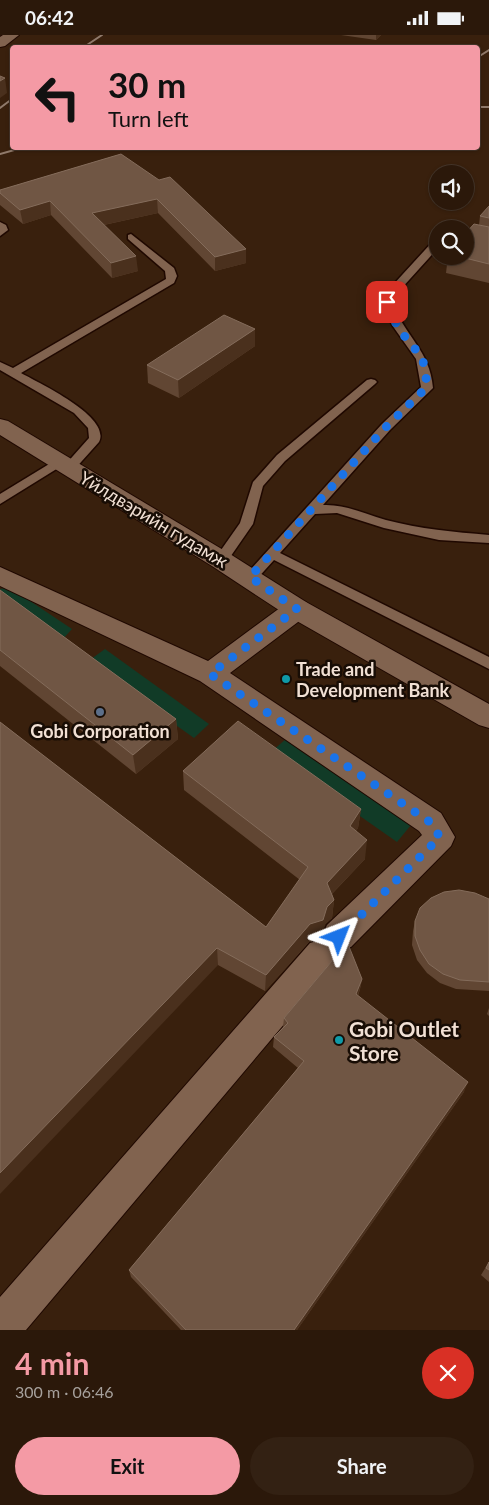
<!DOCTYPE html>
<html lang="en">
<head>
<meta charset="utf-8">
<style>
  :root { --surface:#2b180a; --page:#332113; --text:#f1f3f6; --muted:#a6a09c; --line:#47372b; --accent:#f49aa5 }
  body { margin:0; font-family:Lato,sans-serif; background:var(--page); color:var(--text); height:100vh; display:flex; flex-direction:column; font-size:19px; white-space:nowrap }
  * { box-sizing:border-box; margin:0 }
  p { font-size:16px; color:var(--muted) }
  .icon { flex:none; width:28px; height:28px; fill:none; stroke:currentColor; stroke-width:2; stroke-linecap:round; stroke-linejoin:round }
  .map { position:relative; height:1295px; overflow:hidden }
  .drawer { display:flex; flex-direction:column; background:var(--surface); flex:1 }
  .drawer>* { flex:none }
  .hud { position:absolute; left:10px; top:10px; width:470px; height:105px; border-radius:5px; box-shadow:0 1px 4px #0004,0 0 0 1px var(--line); background:#f49aa5; color:#111; overflow:hidden }
  .buttons { position:absolute; left:429px; top:130px; display:grid; gap:10px }
  .buttons a { display:grid; place-items:center; width:45px; height:45px; border-radius:50%; background:var(--surface); box-shadow:0 1px 4px #0004,0 0 0 1px var(--line); font-size:25px }
  .pin { position:absolute; display:grid; place-items:center; width:42px; height:42px; color:#fff; margin:-21px; border-radius:10px; box-shadow:0 2px 8px #0006 }
  .me { position:absolute; width:55px; margin:-28px; rotate:45deg; stroke-linejoin:round; filter:drop-shadow(0 0 4px #0008) }
  .turn { display:flex; align-items:center; gap:18px; height:105px; padding:0 15px; font-size:22px }
  .turn .icon { width:65px; height:65px; stroke-width:2.5 }
  .turn b { display:block; font-size:35px; line-height:42px }
  .round { display:grid; place-items:center; flex:none; width:52px; height:52px; border-radius:26px; background:var(--page) }
  .head { display:flex; align-items:center; justify-content:space-between; height:85px; padding:0 15px }
  h1 { font-size:30px; font-weight:700; line-height:38px; color:var(--accent) }
  .cta { display:flex; gap:10px; margin-top:auto; padding:10px 15px }
  .cta a { flex:1; height:58px; border-radius:30px; background:var(--accent); color:#111; font-size:20px; font-weight:700; line-height:58px; text-align:center }
  .cta a+a { background:var(--page); color:var(--text) }
  .status { display:flex; justify-content:space-between; align-items:center; height:35px; padding:0 25px; background:var(--surface); direction:ltr }
  .status svg { height:14px; fill:currentColor }
  .map>svg:first-child { display:block }
  .green { fill:#113b27 }
  .lines { fill:none; stroke-linecap:round; stroke-linejoin:round }
  .lane-casing { stroke:#1f0800; stroke-width:3 }
  .street-casing { stroke:#1f0800; stroke-width:2 }
  .secondary-casing { stroke:#1f0800; stroke-width:2 }
  .lane { fill:#81634f; fill-rule:evenodd }
  .street { fill:#81634f; fill-rule:evenodd }
  .secondary { fill:#81634f; fill-rule:evenodd }
  .rail { stroke:#907a6b; stroke-width:2 }
  .wall { fill:#614633 }
  .shaded-wall { fill:#4a301d }
  .building { fill:#705644; stroke:#846c5b }
  .route { stroke:#1a73e8; stroke-width:9; stroke-dasharray:0 16.2 }
  .culture-dot { fill:#0f9aa8; stroke:#180d05; stroke-width:2 }
  .service-dot { fill:#5c6f8a; stroke:#180d05; stroke-width:2 }
  .labels { text-anchor:middle; dominant-baseline:central; stroke-width:5; stroke-linejoin:round; paint-order:stroke }
  .street-label { font-size:18px; fill:#f1e0d4; stroke:#180d05 }
  .poi-label { font-size:18px; font-weight:bold; fill:#f1e0d4; stroke:#180d05; text-anchor:start }
  .near-poi-label { font-size:21px; font-weight:bold; fill:#f1e0d4; stroke:#180d05; text-anchor:start }
</style>
</head>
<body>
<div class="status"><b>06:42</b><svg viewBox="0 0 49 12"><path d="M0 12V9h3v3zM5 12V6h3v6zM10 12V3h3v9zM15 12V0h3v12zM26 1h20v11H26zM47 4h2v5h-2z"/></svg></div>
<div class="map">
<svg width="489" height="1295" viewBox="0 0 489 1295">
  <rect width="100%" height="100%" fill="#39200d"/>
  <g class="green">
    <polygon points="9,552 72,594 61,606 0,569 0,554"/>
    <polygon points="105,614 209,689 194,703 87,627"/>
    <polygon points="287,703 411,790 397,807 270,718"/>
  </g>
  <g class="lines">
    <g class="lane-casing">
      <g id="lane">
        <polygon points="0,187 6,190 8,195 0,201"/>
        <path d="M131 199 174 233 177 241 174 248 21 338C39 348 112 382 99 407L73 436H65L63 433 65 430 89 403 88 393 74 378 0 335V327L13 333 166 244 165 236 128 204V200Z"/>
        <path d="M438 203V213L400 255 392 267C405 302 430 315 433 353L390 395 323 470C346 469 364 479 386 485 420 494 454 497 489 500V508L439 505 384 493 337 478 315 479 280 518 489 622V634L274 525 255 546H245L243 543 382 389 421 352 416 324 392 290 382 267 392 251 435 204Z"/>
        <polygon points="371,344 375,345 377,347 375,349 285,426 263,451 253,489 226,528 216,528 214,525 240,488 253,447 277,420 367,345"/>
        <polygon points="59,423 65,427 63,430 0,469 0,459"/>
      </g>
    </g>
    <g class="street-casing">
      <g id="street">
        <polygon points="3,0 19,0 5,11 0,12 0,2"/>
        <polygon points="0,532 208,626 288,567 297,565 306,567 310,574 306,581 230,638 441,778 455,802 451,811 351,912 337,915 339,919 334,930 26,1295 0,1295 0,1262 310,908 324,904 322,901 327,890 422,800 419,796 200,646 0,551"/>
      </g>
    </g>
    <g class="secondary-casing">
      <polygon id="secondary" points="0,384 8,386 230,519 306,567 489,669 489,693 479,690 288,581 212,531 0,400"/>
    </g>
    <use href="#lane" class="lane"/>
    <use href="#street" class="street"/>
    <use href="#secondary" class="secondary"/>
    <g class="rail">
      <polyline points="84,12 102,0"/>
      <polyline points="478,22 489,15"/>
      <polyline points="478,72 489,72"/>
      <polyline points="0,73 12,64"/>
      <polyline points="0,119 25,112"/>
    </g>
  </g>
  <g class="wall">
    <polygon points="341,0 381,0 376,5"/>
    <polygon points="121,119 246,228 215,236 158,178 104,190 138,236 112,243 51,180 23,189 0,170 0,155"/>
    <polygon points="489,171 489,248 446,238 448,221 465,221 479,190 480,181"/>
    <polygon points="255,294 255,311 179,363 148,348 147,330"/>
    <polygon points="0,555 176,684 178,704 136,739 0,631"/>
    <polygon points="0,687 266,892 300,845 184,755 183,736 361,774 358,793 356,796 365,824 332,859 334,865 332,883 325,889 321,903 309,907 265,956 218,930"/>
    <polygon points="489,864 489,956 456,954 440,948 427,938 417,925 412,910 413,896 415,886"/>
    <polygon points="341,905 362,944 360,954 358,961 464,1057 297,1295 181,1295 131,1242 129,1235 298,1033 273,1012 274,1002 283,992 284,983 337,920 340,913"/>
    <polygon points="489,973 489,981 487,979"/>
    <polygon points="489,1227 489,1247 481,1240"/>
  </g>
  <g class="shaded-wall">
    <polygon points="376,0 381,0 376,5"/>
    <polygon points="5,43 7,58 0,63 0,46"/>
    <polygon points="157,164 158,178 94,192 92,178"/>
    <polygon points="50,166 51,180 23,189 20,175"/>
    <polygon points="246,214 246,228 215,236 215,222"/>
    <polygon points="136,221 138,236 112,243 111,228"/>
    <polygon points="255,294 255,311 179,363 178,345"/>
    <polygon points="176,684 178,704 136,739 133,720"/>
    <polygon points="361,774 358,793 348,809 350,791"/>
    <polygon points="367,805 365,824 325,866 327,848"/>
    <polygon points="334,865 332,883 325,889 321,903 309,907 265,956 266,940 310,889"/>
    <polygon points="217,913 218,930 0,1159 0,1138"/>
    <polygon points="362,944 360,954 354,970 356,959"/>
    <polygon points="468,1047 464,1057 297,1295 294,1295"/>
  </g>
  <g class="building">
    <polygon points="0,41 5,43 0,46"/>
    <polygon points="121,119 159,145 170,142 246,214 215,222 157,164 92,178 136,221 111,228 50,166 20,175 0,158 0,155"/>
    <polygon points="489,171 489,183 480,181"/>
    <polygon points="474,189 489,192 489,229 457,221 465,221 465,199"/>
    <polygon points="224,280 255,294 178,345 147,330"/>
    <polygon points="0,555 176,684 133,720 0,615"/>
    <polygon points="238,686 361,774 350,791 367,805 327,848 334,865 327,872 323,885 310,889 266,940 217,913 0,1138 0,687 266,892 308,832 183,736"/>
    <polygon points="459,855 475,858 489,864 489,947 460,945 443,939 429,929 420,915 415,901 415,886 420,873 431,863 444,857"/>
    <polygon points="346,904 362,944 356,959 468,1047 294,1295 186,1295 129,1235 304,1026 274,1002 288,988 284,983 337,920 342,909 341,905"/>
    <polygon points="489,1227 489,1235 486,1233"/>
  </g>
  <g class="lines">
    <path class="route" d="M339 902 440 802 430 787 210 639 297 574 250 542 386 392 426 353C428 317 413 317 397 290 393 283 390 275 387 267"/>
  </g>
  <g class="culture-dot">
    <circle cx="286" cy="644" r="5"/>
    <circle cx="339" cy="1005" r="5"/>
  </g>
  <circle class="service-dot" cx="100" cy="677" r="5"/>
  <g class="labels">
    <g class="street-label">
      <text transform="translate(154 484) rotate(31)">Yйлдвэрийн гудамж</text>
    </g>
    <g class="poi-label">
      <text x="296" y="634">Trade and<tspan x="296" dy="21">Development Bank</tspan></text>
      <text x="100" y="696" text-anchor="middle">Gobi Corporation</text>
    </g>
    <g class="near-poi-label">
      <text x="349" y="993">Gobi Outlet<tspan x="349" dy="24">Store</tspan></text>
    </g>
  </g>
</svg>
<div class="buttons">
<a><svg class="icon" aria-label="sound" viewBox="0 0 24 24"><path d="M4 9h4l5-4v14l-5-4H4zM17 9q2 3 0 6"/></svg></a>
<a><svg class="icon" aria-label="search" viewBox="0 0 24 24"><circle cx="10" cy="10" r="6"/><path d="M15 15l6 6"/></svg></a>
</div>
<div class="pin" style="left:387px;top:267px;background:#d93025"><svg class="icon" aria-label="arrive" viewBox="0 0 24 24"><path d="M6 21V4h12l-3 4 3 4H6"/></svg></div>
<svg class="me" style="left:339px;top:902px" viewBox="-20 -20 40 40"><path d="M0-17L14 15 0 8-14 15z" fill="#1a73e8" stroke="#fff" stroke-width="4"/></svg>
<div class="hud">
<div class="turn"><svg class="icon" aria-label="left" viewBox="0 0 24 24"><path d="M17 20v-9H6M10 6l-5 5 5 5"/></svg><div><b>30 m</b>Turn left</div></div>
</div>
</div>
<section class="drawer">
<div class="head"><div><h1>4 min</h1><p>300 m · 06:46</p></div><a class="round" style="background:#d93025;color:#fff"><svg class="icon" aria-label="close" viewBox="0 0 24 24"><path d="M6 6l12 12M18 6L6 18"/></svg></a></div>
<div class="cta"><a>Exit</a><a>Share</a></div>
</section>
</body>
</html>
